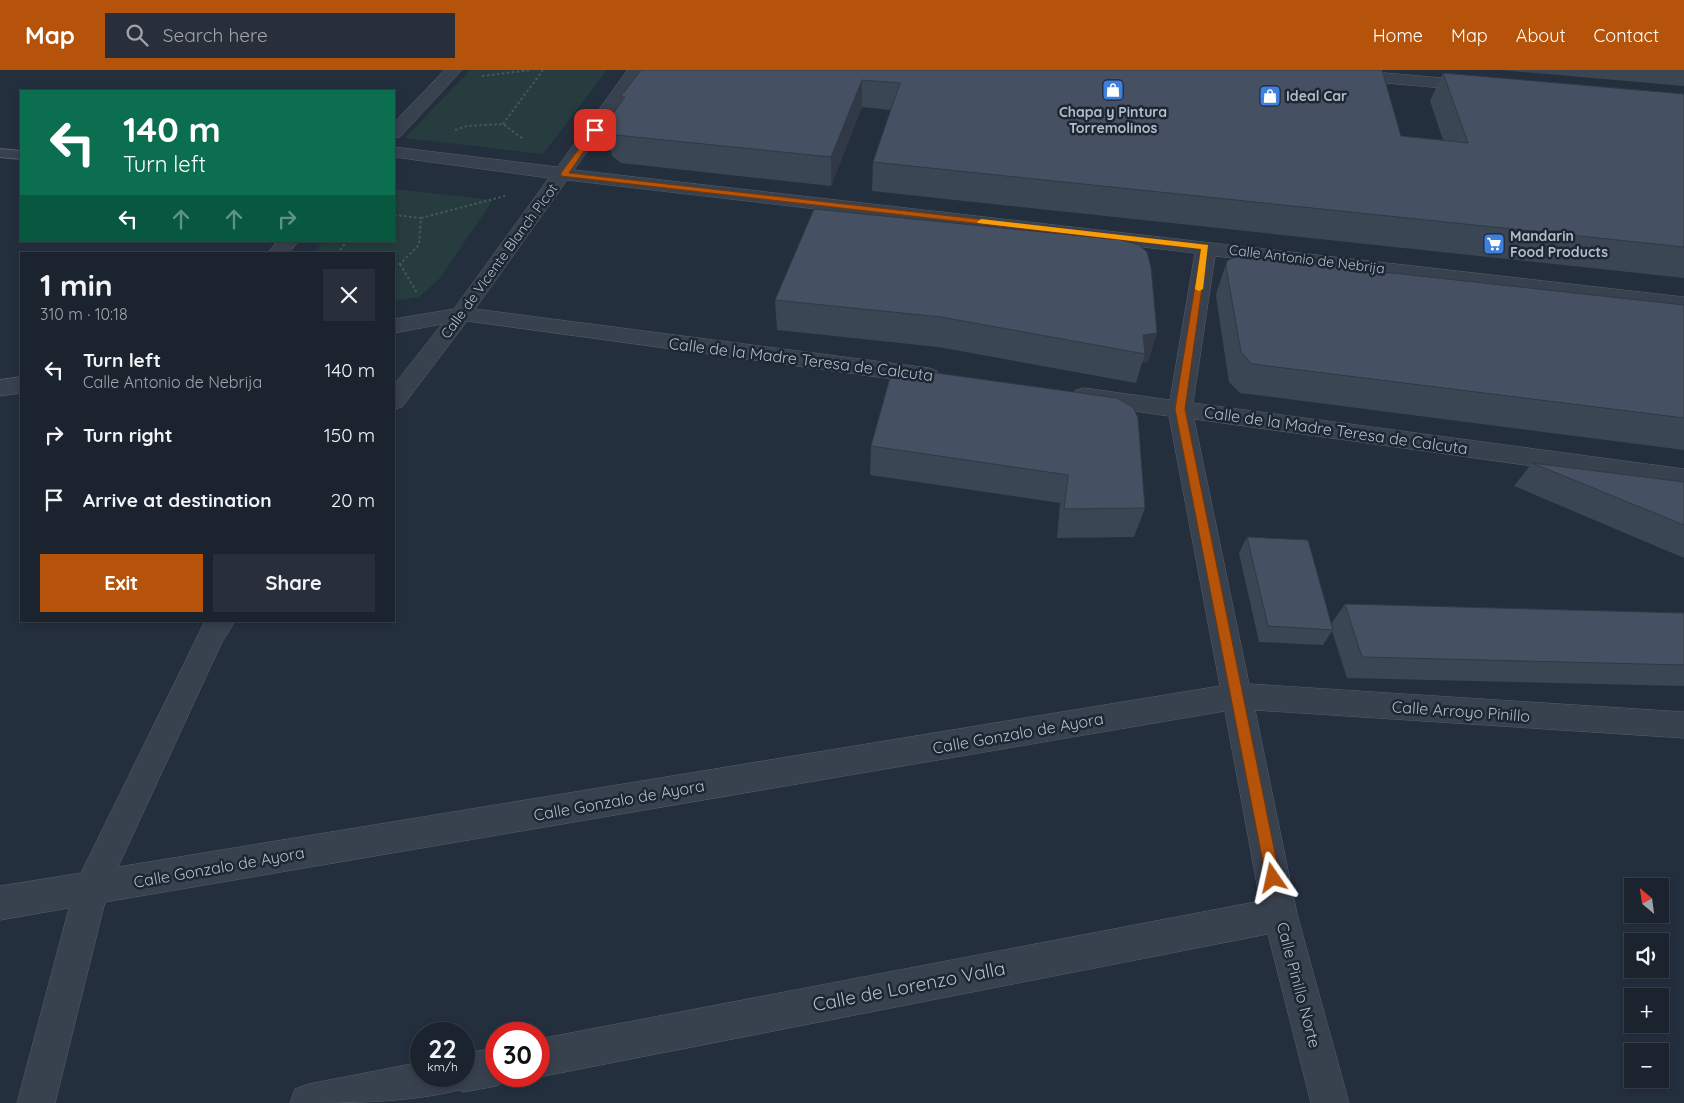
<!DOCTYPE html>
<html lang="en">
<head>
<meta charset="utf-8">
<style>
  :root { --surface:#1b232e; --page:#282f3a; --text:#f1f3f6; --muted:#a0a4aa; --line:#39404a; --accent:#b45309 }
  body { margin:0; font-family:Quicksand,sans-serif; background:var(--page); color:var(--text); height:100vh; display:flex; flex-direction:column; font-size:19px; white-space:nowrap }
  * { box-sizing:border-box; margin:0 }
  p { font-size:16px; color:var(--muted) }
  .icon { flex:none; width:28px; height:28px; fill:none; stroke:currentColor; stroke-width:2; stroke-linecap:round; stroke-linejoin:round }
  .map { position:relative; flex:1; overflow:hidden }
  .details { position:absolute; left:20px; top:182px; width:375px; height:370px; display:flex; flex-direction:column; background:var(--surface); border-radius:0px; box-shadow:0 2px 8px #0003,0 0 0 1px var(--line) }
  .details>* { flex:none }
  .guide { position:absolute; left:20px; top:20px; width:375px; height:152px; border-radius:0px; box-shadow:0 2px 8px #0003,0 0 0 1px var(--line); background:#0b6e4f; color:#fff; overflow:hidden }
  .needle { width:32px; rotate:331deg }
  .controls { position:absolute; left:1624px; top:808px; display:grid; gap:10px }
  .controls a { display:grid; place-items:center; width:45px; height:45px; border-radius:0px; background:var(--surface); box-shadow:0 2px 8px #0003,0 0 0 1px var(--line); font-size:25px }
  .speed { position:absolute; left:410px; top:952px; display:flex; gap:10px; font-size:25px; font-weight:700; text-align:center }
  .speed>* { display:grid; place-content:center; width:65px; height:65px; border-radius:50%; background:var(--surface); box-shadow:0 2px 8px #0003,0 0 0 1px var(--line); line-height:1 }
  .speed small { font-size:12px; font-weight:400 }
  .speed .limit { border:8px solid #d22; background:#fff; color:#111 }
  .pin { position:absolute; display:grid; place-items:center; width:42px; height:42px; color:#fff; margin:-21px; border-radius:10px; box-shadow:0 2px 8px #0006 }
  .me { position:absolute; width:55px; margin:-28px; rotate:349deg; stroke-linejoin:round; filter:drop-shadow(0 0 4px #0008) }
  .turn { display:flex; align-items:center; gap:18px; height:105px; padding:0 20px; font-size:22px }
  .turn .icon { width:65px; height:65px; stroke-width:2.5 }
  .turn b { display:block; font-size:35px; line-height:42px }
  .lanes { display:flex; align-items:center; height:48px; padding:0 20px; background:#0003; justify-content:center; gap:25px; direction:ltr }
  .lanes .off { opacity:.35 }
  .round { display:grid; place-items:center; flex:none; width:52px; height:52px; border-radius:0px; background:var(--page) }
  .summary { display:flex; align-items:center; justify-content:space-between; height:85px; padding:0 20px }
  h1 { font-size:30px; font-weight:700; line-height:38px }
  .primary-button { display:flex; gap:10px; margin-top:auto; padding:10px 20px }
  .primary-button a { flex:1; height:58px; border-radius:0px; background:var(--accent); color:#fff; font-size:20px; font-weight:700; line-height:58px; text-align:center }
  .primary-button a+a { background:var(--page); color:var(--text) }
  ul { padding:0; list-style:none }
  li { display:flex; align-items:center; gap:15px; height:65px; padding:0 20px }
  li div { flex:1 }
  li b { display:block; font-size:19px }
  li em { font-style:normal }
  header { display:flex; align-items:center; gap:30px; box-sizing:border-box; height:70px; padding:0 25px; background:var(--accent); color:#fff }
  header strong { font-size:24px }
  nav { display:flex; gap:28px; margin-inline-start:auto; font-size:18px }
  .search { width:350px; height:45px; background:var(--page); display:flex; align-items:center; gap:12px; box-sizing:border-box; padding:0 18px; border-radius:0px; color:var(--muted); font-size:19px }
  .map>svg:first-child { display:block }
  .green { fill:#263c3f }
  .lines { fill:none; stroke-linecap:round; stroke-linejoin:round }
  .service-casing { stroke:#565f6c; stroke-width:2 }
  .minor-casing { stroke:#565f6c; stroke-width:1 }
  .path { stroke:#44595c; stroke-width:2; stroke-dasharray:2.5 2.5; stroke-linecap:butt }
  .service { fill:#38414e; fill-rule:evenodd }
  .minor { fill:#38414e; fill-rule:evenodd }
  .wall { fill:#3b4654 }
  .shaded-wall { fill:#303945 }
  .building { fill:#455162; stroke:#303945 }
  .route { fill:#b45309; stroke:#753606 }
  .slow { fill:#f59e0b }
  .labels { text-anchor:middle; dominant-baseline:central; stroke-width:5; stroke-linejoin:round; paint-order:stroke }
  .far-poi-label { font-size:14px; font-weight:bold; fill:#b4bcc9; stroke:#1d2633; text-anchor:start }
  .far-street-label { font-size:14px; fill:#b4bcc9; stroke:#1d2633 }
  .street-label { font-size:16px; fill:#b4bcc9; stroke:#1d2633 }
  .near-street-label { font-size:19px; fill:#b4bcc9; stroke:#1d2633 }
</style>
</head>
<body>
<header>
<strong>Map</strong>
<div class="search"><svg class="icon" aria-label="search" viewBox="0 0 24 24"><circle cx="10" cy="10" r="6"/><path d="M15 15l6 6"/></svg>Search here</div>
<nav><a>Home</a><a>Map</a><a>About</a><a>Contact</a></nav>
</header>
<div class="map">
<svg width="1684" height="1033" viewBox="0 0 1684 1033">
  <rect width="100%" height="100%" fill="#242f3e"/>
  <g class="green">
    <polygon points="470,0 607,0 543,84 405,68"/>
    <polygon points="394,119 493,130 440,208 419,227 394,231 394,184 312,184 324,171 394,171"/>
  </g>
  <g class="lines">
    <g class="service-casing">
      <polygon id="service" points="0,79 21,81 21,89 0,87"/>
    </g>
    <g class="minor-casing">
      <g id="minor">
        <polygon points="445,0 462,0 400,67 394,68 394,53"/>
        <polygon points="628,0 644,0 574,100 1684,227 1684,241 1215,186 1193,333 1684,399 1684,417 1194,349 1249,614 1684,642 1684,668 1255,640 1297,844 1349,1033 1311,1033 1268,864 539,1007 538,1006 539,969 1260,831 1225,641 105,832 55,1033 17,1033 69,838 0,850 0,816 81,803 205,551 235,551 222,572 118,797 1220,616 1169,346 1084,334 1076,332 1072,326 1076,320 1084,318 1170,330 1195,183 567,110 475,239 929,298 937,301 940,306 937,311 929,314 467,251 402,337 394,339 394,315 442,254 394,263 394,249 454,239 549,108 394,87 394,77 557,97"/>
        <polygon points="1288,0 1352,0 1476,11 1482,12 1484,16 1482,20 1476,21 1296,5"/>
        <polygon points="278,171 299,171 288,184 267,184"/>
        <polygon points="21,307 21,323 0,326 0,310"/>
        <path d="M496 978V1006H511L509 1010 496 1016 464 1022 459 1020C407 1033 345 1033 290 1033L295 1019 309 1014 421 992V1006H464V984Z"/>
      </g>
    </g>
    <g class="path">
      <polyline points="482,6 531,0"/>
      <polyline points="503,54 543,0"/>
      <polyline points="455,60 467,56 503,54 523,69"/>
      <polyline points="394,145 421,148 419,175 400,194 394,194"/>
      <polyline points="421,148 505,126"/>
      <polyline points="337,184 347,171"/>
      <polyline points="400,194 417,223"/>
    </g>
    <use href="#service" class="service"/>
    <use href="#minor" class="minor"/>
  </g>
  <g class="wall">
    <polygon points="641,0 1382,0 1401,66 1443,70 1430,31 1443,3 1684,24 1684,208 872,121 873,92 891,40 862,37 831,116 621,93 612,86 607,58 622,31 621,26"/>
    <polygon points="1501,0 1684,0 1684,16"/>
    <polygon points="1227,191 1684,235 1684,380 1240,323 1229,312 1216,226 1217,221"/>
    <polygon points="775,230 1157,263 1148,292 1142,293 1136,313 938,277 777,260"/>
    <polygon points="893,297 1145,438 1134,467 1057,468 1060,433 870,405 871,376"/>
    <polygon points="1532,393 1684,412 1684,488 1514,416"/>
    <polygon points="1247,467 1331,554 1345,534 1684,543 1684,616 1347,608 1332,561 1323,575 1259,572 1239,483"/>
  </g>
  <g class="shaded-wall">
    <polygon points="862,10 862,37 831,116 831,87"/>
    <polygon points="1157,263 1148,292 1142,293 1145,284 1143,265"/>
  </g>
  <g class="building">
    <polygon points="641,0 1382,0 1401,66 1468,73 1443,3 1684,24 1684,177 873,92 900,13 862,10 831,87 616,65 607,58 612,45 625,27 621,26"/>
    <polygon points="814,139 1122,170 1139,175 1147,182 1151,197 1157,263 1143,265 1145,284 941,247 775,230"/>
    <polygon points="1237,186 1684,235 1684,348 1252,294 1241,282 1226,197 1227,191"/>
    <polygon points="893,297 1117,328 1133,337 1138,348 1145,438 1064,439 1068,405 871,376"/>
    <polygon points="1532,393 1684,412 1684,455"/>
    <polygon points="1247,467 1308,470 1333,560 1268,556"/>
    <polygon points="1345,534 1684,543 1684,595 1362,587"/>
  </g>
  <polygon class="route" points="595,57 598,60 569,103 1208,175 1185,339 1280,808 1278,813 1273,815 1268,813 1266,808 1175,339 1201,179 561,106 561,103"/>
  <polygon class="slow" points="981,149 1208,175 1203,219 1199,221 1195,219 1201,179 978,153 977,152"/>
  <defs>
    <g id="shop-square" transform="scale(1.125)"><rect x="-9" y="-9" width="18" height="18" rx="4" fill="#3f7fe0" stroke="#1d2633"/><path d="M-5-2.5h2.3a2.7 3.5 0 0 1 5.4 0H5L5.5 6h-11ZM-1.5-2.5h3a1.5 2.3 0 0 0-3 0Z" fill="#fff"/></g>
    <g id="supermarket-square" transform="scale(1.125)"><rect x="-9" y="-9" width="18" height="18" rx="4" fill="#3f7fe0" stroke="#1d2633"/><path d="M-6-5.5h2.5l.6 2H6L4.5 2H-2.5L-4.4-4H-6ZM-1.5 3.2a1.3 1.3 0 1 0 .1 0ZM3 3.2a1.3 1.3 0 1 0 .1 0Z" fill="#fff"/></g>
  </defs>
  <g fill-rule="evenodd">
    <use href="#shop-square" x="1113" y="20"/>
    <use href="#shop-square" x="1270" y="26"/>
    <use href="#supermarket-square" x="1494" y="174"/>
  </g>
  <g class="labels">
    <g class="far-poi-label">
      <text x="1286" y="26">Ideal Car</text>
      <text x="1113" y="42" text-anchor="middle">Chapa y Pintura<tspan x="1113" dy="16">Torremolinos</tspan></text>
      <text x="1510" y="166">Mandarin<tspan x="1510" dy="16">Food Products</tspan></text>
    </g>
    <g class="far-street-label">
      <text transform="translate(1307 189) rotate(7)">Calle Antonio de Nebrija</text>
      <text transform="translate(499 191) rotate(-54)">Calle de Vicente Blanch Picot</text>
    </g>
    <g class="street-label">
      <text transform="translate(801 289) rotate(7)">Calle de la Madre Teresa de Calcuta</text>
      <text transform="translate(1336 360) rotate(8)">Calle de la Madre Teresa de Calcuta</text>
      <text transform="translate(1461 641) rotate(4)">Calle Arroyo Pinillo</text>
      <text transform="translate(1018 663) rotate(-10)">Calle Gonzalo de Ayora</text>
      <text transform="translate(619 730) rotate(-10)">Calle Gonzalo de Ayora</text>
      <text transform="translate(219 797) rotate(-10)">Calle Gonzalo de Ayora</text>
      <text transform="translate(1299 915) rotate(75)">Calle Pinillo Norte</text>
    </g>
    <g class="near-street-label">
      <text transform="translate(909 916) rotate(-11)">Calle de Lorenzo Valla</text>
    </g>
  </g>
</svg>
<div class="controls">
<a><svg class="needle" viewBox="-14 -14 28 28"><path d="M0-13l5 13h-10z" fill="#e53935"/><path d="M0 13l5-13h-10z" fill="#a0a4aa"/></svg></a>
<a><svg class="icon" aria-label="sound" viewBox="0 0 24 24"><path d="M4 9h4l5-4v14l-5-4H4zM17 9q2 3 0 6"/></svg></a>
<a>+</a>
<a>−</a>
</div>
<div class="speed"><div>22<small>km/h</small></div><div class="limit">30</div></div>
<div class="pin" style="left:595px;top:60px;background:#d93025"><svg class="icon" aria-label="arrive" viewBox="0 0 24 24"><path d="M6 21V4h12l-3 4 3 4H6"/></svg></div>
<svg class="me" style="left:1273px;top:808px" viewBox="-20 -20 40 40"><path d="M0-17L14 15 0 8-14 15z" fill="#b45309" stroke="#fff" stroke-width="4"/></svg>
<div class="guide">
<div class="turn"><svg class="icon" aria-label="left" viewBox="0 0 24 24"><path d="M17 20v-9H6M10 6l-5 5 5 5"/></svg><div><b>140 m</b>Turn left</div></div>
<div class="lanes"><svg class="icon" aria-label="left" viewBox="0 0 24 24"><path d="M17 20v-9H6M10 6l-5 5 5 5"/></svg><svg class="icon off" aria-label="ahead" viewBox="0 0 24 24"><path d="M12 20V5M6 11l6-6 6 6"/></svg><svg class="icon off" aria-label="ahead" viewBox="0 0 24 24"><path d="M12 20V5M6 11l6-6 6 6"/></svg><svg class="icon off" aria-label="right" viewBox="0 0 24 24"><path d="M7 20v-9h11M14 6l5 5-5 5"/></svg></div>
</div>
<section class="details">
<div class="summary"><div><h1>1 min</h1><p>310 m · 10:18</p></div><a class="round"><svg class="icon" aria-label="close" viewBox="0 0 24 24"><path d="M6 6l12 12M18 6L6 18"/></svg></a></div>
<ul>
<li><svg class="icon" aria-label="left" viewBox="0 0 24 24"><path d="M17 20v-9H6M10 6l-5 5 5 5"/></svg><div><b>Turn left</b><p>Calle Antonio de Nebrija</p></div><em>140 m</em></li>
<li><svg class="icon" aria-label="right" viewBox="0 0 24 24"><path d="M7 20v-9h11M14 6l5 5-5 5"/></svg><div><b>Turn right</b></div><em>150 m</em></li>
<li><svg class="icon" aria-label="arrive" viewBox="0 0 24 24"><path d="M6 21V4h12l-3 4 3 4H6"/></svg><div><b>Arrive at destination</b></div><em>20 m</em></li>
</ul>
<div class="primary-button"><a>Exit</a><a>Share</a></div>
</section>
</div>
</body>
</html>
